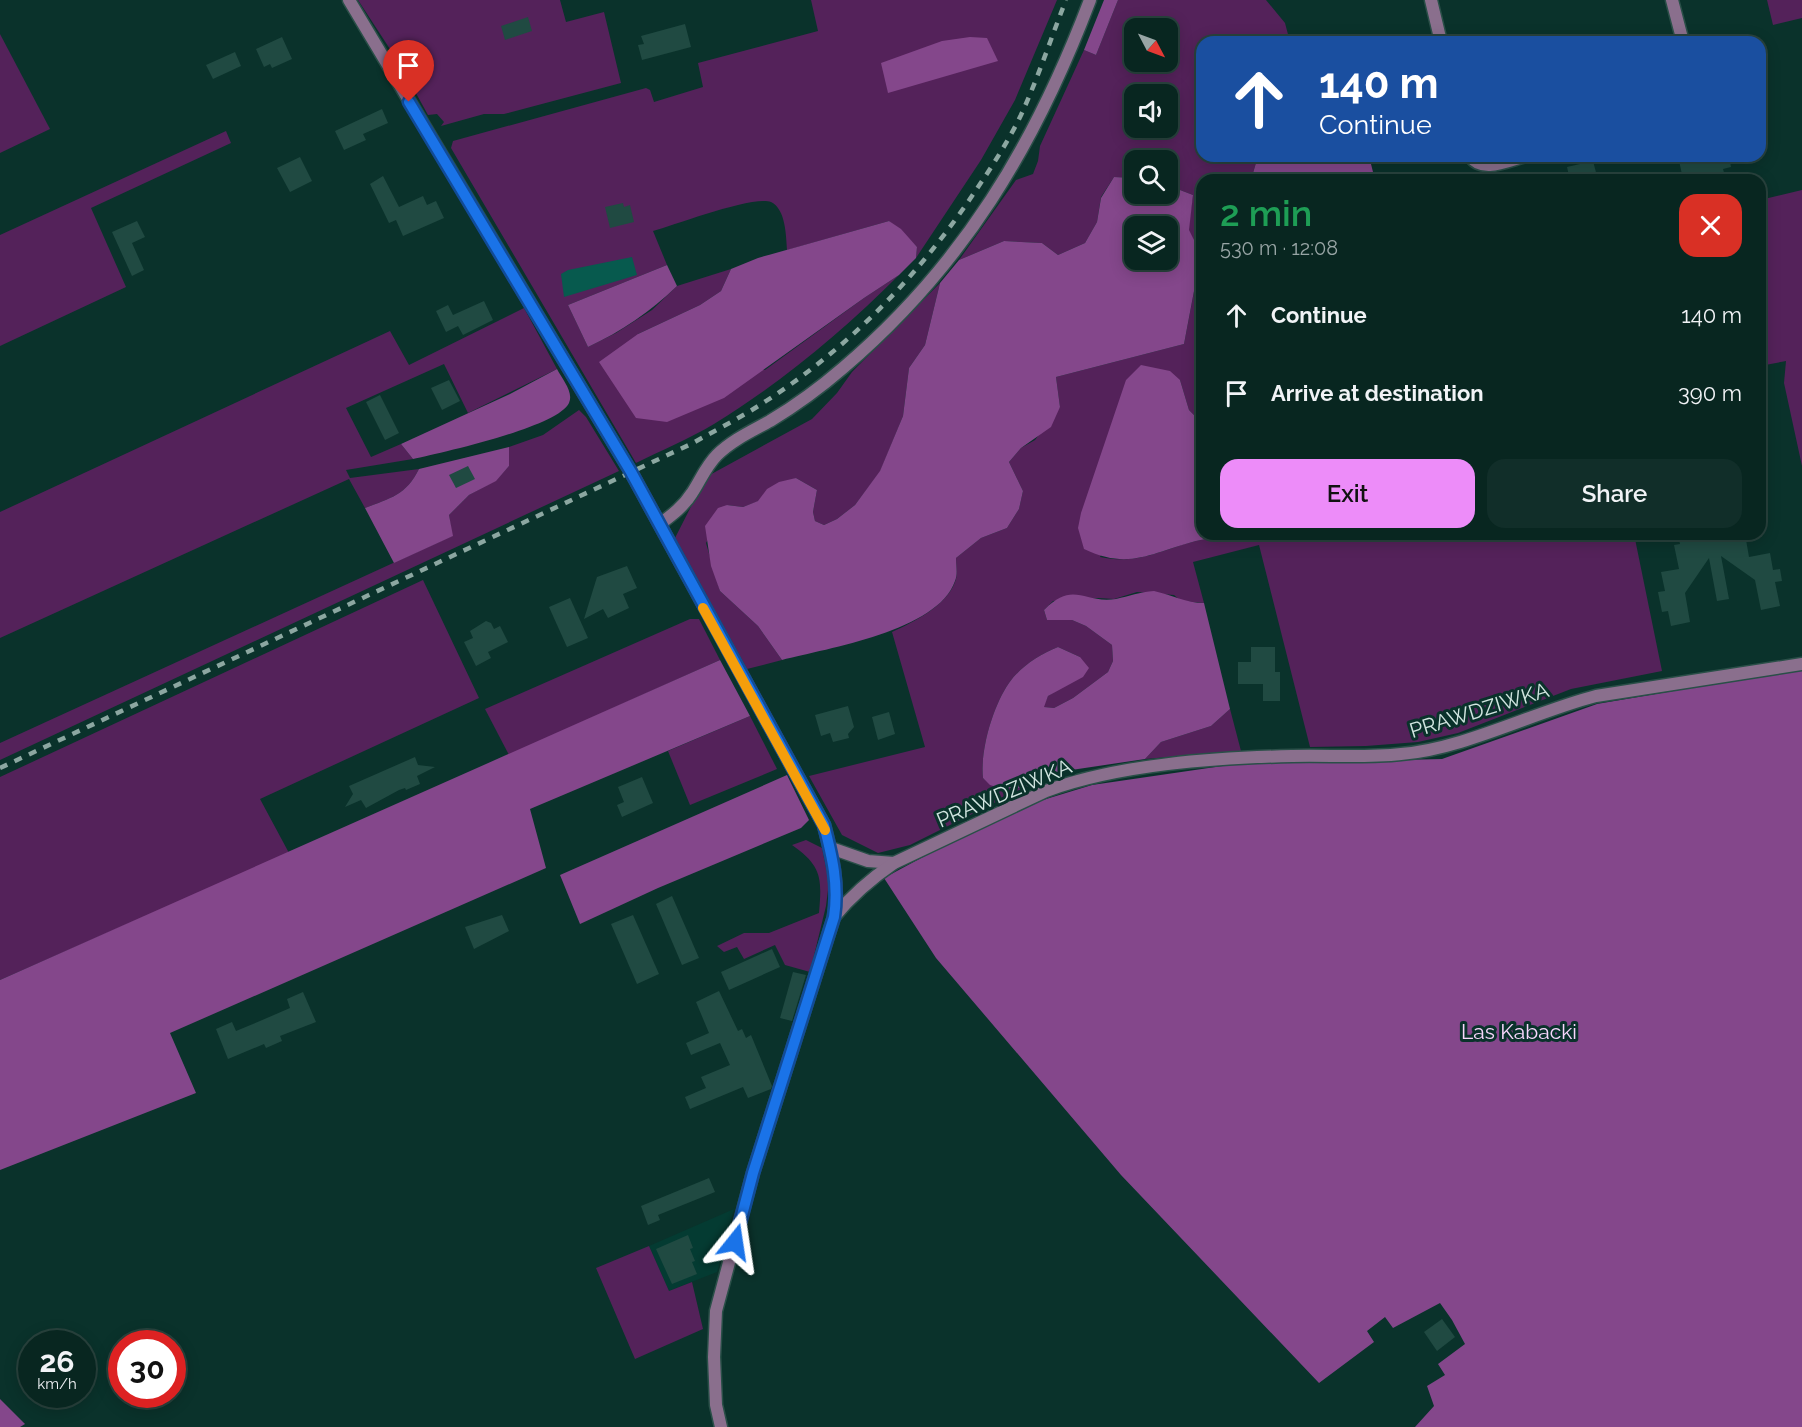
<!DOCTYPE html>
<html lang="en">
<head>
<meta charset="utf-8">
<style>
  :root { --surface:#082620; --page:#112e29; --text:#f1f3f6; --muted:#98a5a5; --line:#29433e; --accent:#ed8cf9 }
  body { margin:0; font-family:Raleway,sans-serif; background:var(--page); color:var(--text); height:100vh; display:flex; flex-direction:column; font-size:22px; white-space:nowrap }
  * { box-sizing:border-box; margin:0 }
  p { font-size:20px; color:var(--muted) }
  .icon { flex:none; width:33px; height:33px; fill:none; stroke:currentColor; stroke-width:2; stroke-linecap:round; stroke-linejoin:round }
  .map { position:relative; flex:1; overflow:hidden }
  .details { position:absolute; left:1196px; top:174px; width:570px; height:366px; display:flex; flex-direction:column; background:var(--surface); border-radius:18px; box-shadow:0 3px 15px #0003,0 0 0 2px var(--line) }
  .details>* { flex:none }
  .guide { position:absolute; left:1196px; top:36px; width:570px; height:126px; border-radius:18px; box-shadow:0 3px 15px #0003,0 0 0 2px var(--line); background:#1a4fa0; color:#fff; overflow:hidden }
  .needle { width:39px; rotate:131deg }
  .controls { position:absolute; left:1124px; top:18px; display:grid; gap:12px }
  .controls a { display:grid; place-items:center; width:54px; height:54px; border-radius:12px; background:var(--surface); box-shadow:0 3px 15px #0003,0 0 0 2px var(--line); font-size:30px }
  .speed { position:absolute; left:18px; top:1330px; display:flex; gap:12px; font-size:30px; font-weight:700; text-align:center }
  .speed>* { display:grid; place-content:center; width:78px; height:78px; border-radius:50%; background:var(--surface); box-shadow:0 3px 15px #0003,0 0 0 2px var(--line); line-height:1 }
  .speed small { font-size:15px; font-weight:400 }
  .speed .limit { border:9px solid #d22; background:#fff; color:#111 }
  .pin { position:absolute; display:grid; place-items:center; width:51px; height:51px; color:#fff; margin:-62px -26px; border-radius:50% 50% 50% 0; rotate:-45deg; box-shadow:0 0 6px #0007 }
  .pin .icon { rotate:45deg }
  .me { position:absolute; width:66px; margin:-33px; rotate:15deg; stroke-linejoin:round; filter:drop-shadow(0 0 4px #0008) }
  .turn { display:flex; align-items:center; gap:21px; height:126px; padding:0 24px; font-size:27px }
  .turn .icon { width:78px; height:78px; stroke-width:2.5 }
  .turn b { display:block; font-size:42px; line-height:51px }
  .round { display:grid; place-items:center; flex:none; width:63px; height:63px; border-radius:18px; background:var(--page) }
  .summary { display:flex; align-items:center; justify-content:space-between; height:102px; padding:0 24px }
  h1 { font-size:36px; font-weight:600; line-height:45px; color:#1e9e55 }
  .primary-button { display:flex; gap:12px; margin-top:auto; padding:12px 24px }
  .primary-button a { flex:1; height:69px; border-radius:18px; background:var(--accent); color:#111; font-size:24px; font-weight:600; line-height:69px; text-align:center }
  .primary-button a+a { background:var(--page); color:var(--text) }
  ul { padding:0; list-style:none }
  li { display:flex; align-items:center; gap:18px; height:78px; padding:0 24px }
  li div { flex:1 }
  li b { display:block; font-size:22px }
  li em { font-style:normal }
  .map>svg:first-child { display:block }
  .built { fill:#043b32 }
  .green { fill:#54225a; fill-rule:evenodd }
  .forest { fill:#84478b; fill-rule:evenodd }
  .water { fill:#075a4e }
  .building { fill:#204a42 }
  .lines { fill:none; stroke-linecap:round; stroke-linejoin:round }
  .minor-casing { stroke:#2a4f48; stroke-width:15 }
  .minor { stroke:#8a6f8d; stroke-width:12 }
  .rail { stroke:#8ca7a1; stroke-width:4.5; stroke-dasharray:8 8; stroke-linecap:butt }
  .route-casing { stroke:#114b97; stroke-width:15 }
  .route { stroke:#1a73e8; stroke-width:10 }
  .slow { stroke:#f59e0b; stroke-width:10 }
  .labels { text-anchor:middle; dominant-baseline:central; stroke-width:6; stroke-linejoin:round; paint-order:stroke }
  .street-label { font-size:21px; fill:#d1e5e0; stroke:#0a322b }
  .park-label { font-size:21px; fill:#f9d7fd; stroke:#0a322b }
</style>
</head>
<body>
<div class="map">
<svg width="1802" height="1427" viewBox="0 0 1802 1427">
  <rect width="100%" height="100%" fill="#0a322b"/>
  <polygon class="built" points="734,1209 717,1272 669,1291 649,1246"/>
  <g class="green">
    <polygon points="358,0 560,0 566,22 604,12 621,83 504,114 484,114 441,126 444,122 437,114 428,115 401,66"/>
    <path d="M811 0H1057L1015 100 981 160 916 258 917 247 889 221 787 250C786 237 786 209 771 202 753 195 675 225 653 231L667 265 568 305 588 347 616 333 652 310 677 286 731 269 721 291 700 305 638 334 765 370 864 298 899 275C842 332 782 382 714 424 689 439 662 450 636 463L451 148 453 141 646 88 650 90 654 102 703 87 698 63 818 31Z"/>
    <path d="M1118 0H1266L1285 23 1290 42H1202V156H1258L1251 180H1202L1201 422 1189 410 1180 380 1100 557C1139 565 1160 550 1196 541 1212 537 1230 537 1246 534H1634L1662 671 1571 689 1458 733 1418 742 1366 746 1310 747 1259 545 1193 562 1204 603 1181 601 1174 595 1137 592 1114 599 1098 598 1053 601 1044 610 1047 620H1072L1086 626 1112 645 1113 661 1108 672 1073 698 1054 708 1043 707 1048 696 1063 686 1080 657 1058 647C1039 655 1021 666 1009 683 993 706 980 750 983 778 995 790 1008 788 1024 788L910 845 878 853 842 835 809 776 925 747 892 632C914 622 946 606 955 582 958 575 956 566 956 558L981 538 1007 528 1019 509 1023 491 1009 462 1021 448 1035 440 1060 407 1056 377 1184 344 1201 255 1188 230 1193 195 1167 185V160H1134V178L1114 177 1101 197 1097 222 1085 243 1058 255 1042 243 1004 241 959 260 1016 180 1033 174 1038 161 1040 146 1084 50 1096 55ZM1134 28H1167V62H1134ZM1134 94H1167V128H1134Z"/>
    <polygon points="1767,0 1802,0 1802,18 1773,25"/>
    <polygon points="0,34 50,129 0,153"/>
    <polygon points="226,131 231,143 91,208 126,287 0,346 0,235"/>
    <polygon points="1802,190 1802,466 1784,383 1786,361 1760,366 1760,200"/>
    <polygon points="940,283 925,345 909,368 903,416 880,472 855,505 837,519 824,525 815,521 813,512 817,490 796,478 759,501 743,507 727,505 706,543 720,591 758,626 782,660 747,669 675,538 706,477 812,419 837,393 852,372"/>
    <path d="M524 308 557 369 468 413 444 364 346 408 371 457 401 444 413 459 346 470 350 478 419 469C406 495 391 498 365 508L349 479 0 638V512L390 331 409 365Z"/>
    <polygon points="579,410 586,417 619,471 0,760 0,743 452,536 449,515 469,495 496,480 509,466 509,447 543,435"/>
    <polygon points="423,580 479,698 260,799 289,853 0,980 0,777"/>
    <polygon points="690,619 699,619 720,660 509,755 485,709"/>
    <polygon points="1230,709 1241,751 1145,759 1161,742 1211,726"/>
    <polygon points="750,716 777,769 690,805 668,751"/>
    <path d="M806 840 822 848 829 882 826 906 810 972 785 965 775 945 744 959 737 947 724 952 717 946 744 933H769L819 913C822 878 822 866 792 845Z"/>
    <polygon points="649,1246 669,1291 692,1282 703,1329 635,1359 596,1268"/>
  </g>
  <g class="forest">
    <polygon points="1104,0 1118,0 1096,55 1084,50"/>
    <polygon points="970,37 987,38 998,61 888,93 881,63 942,41"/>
    <polygon points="1258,156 1369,156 1375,180 1251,180"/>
    <path d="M1114 177 1134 178V194H1167V185L1193 195 1189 230 1201 254 1184 344 1056 377 1060 407 1051 427 1021 448 1009 462 1023 491 1019 509 1007 528 981 538 956 558C956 566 958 574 955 581 938 631 828 648 782 660L758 626 720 591 711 566 705 526 718 508 727 505 743 507 758 501 767 489 779 482 796 478 817 490 813 512 815 521 824 525 837 519 855 505 880 471 903 416 909 368 925 345 940 283 959 260 1004 241 1042 243 1058 255 1085 243 1097 222 1101 198ZM1134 226H1167V260H1134Z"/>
    <polygon points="889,221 901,229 917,247 916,258 899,275 864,298 724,398 667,422 636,418 599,362 638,334 700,305 721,291 731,269 758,258"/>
    <path d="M667 265 677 286C650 312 622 331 588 347L568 305Z"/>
    <path d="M1141 365 1170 371 1180 380 1189 410 1201 422 1202 534H1246C1230 538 1212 537 1196 541 1152 552 1130 571 1084 549L1078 528 1081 513 1126 380Z"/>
    <path d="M557 369C562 379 574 392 569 403 558 427 441 453 413 459L401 444 510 394Z"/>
    <path d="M509 447V466L496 481 469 495 449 515 453 536 394 563 365 508C391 498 406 495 419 469Z"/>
    <path d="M1154 591C1172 595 1186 603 1204 603L1230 709 1211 726 1161 742 1145 759 1058 772 1024 788H999L990 785 983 778C980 750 993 706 1009 683 1021 666 1039 655 1058 647L1080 657 1089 668 1083 677 1048 696 1044 707 1054 708 1073 698 1108 672 1113 661 1112 645 1086 626 1072 620H1047L1044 610C1074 580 1083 604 1116 599 1129 596 1140 592 1154 591Z"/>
    <polygon points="720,660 750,716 530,809 546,868 170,1033 196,1093 0,1170 0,980"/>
    <polygon points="1802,669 1802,1427 1415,1427 1434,1406 1427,1386 1445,1375 1438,1364 1465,1344 1452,1320 1440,1303 1393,1328 1385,1317 1367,1331 1374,1342 1319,1383 1121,1175 936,958 884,878 1010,810 1092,785 1236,764 1442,759 1597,704"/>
    <polygon points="787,775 809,820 801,828 658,888 580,924 560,875"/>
    <polygon points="0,1399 25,1424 20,1427 0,1427"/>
  </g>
  <polygon class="water" points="632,257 637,275 564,297 561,274 568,270"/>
  <g class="building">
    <polygon points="528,17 532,31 505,40 501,26"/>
    <polygon points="685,24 691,47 642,60 638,45 644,44 641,36"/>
    <polygon points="282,37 292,59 272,68 270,64 264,67 256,49"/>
    <polygon points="235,52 241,66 213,79 206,65"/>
    <polygon points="382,109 388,123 363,134 366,140 344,150 335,131"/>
    <polygon points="1678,156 1729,156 1731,167 1723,169 1726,180 1704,180 1703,174 1683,179"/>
    <polygon points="300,157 312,181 290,192 277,168"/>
    <polygon points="1593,161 1598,180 1570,180 1567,167"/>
    <polygon points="383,176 399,207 423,196 427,205 436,201 444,218 403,236 396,220 389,223 370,184"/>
    <polygon points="623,203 624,207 630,205 634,222 610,228 605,207"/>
    <polygon points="137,221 145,237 132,243 144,270 132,276 112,232"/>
    <polygon points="484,301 493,320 463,335 458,326 446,332 436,311 448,305 453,315"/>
    <polygon points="449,380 460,401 442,410 431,388"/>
    <polygon points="380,395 399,433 385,440 366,402"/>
    <polygon points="468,466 475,479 456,488 449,475"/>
    <polygon points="1678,534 1745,534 1749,557 1770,553 1773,570 1780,569 1782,581 1775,582 1780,606 1761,610 1755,580 1721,556 1729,599 1717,601 1709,558 1685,593 1690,622 1671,626 1668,611 1662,612 1658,592 1665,591 1661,572 1679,569 1674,545 1680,544"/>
    <polygon points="627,566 637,588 623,594 629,608 608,618 603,609 584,619 597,577"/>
    <polygon points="570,598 588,638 567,647 549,607"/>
    <polygon points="486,621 491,623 494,629 500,626 508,642 488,652 491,658 476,666 464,642 473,638 470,631"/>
    <polygon points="1251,647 1275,647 1275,672 1280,672 1280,701 1263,701 1263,684 1238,684 1238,662 1251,662"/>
    <polygon points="848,706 854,727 848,734 849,738 833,742 830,733 821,736 815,715"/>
    <polygon points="889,712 895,734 878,740 872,717"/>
    <polygon points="415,757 418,765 435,767 417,776 420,784 406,790 405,788 399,790 366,808 361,800 345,807 353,794 349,786"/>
    <polygon points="642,777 653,803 622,817 617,805 624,802 618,787"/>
    <polygon points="672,896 699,958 682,965 656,904"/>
    <polygon points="502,915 509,931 474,949 465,927"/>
    <polygon points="633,915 659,974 637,984 611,924"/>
    <polygon points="772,949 780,967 729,990 721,972"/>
    <polygon points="793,972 806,975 792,1021 780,1018"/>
    <polygon points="719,991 738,1031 742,1029 746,1038 751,1035 772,1086 771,1089 748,1098 743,1087 690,1109 685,1097 706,1088 701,1077 730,1065 720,1043 691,1055 686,1043 709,1033 696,1002"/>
    <polygon points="303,992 316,1022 280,1036 282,1041 266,1048 264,1044 228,1059 216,1029 232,1022 236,1031 260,1021 290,1008 287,999"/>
    <polygon points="709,1178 715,1192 658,1215 660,1220 648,1225 641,1206"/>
    <polygon points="688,1235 693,1248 690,1249 695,1261 692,1262 697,1274 672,1284 656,1249"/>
    <polygon points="1442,1319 1455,1337 1437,1351 1424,1332"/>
  </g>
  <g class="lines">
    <g class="minor-casing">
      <g id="minor">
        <path d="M349 0 631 472 824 825C832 855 839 884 834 916"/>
        <polyline points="1431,0 1441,42"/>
        <polyline points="1672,0 1683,42"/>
        <path d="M1470 156C1482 174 1509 160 1526 156"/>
        <path d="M660 524C672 515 684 506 692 493 700 481 706 466 717 455 732 440 752 431 770 421 795 406 821 387 843 368 963 266 1035 145 1090 0"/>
        <polyline points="831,848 868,861 894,863"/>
        <path d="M721 1427 716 1405 714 1357 716 1311 753 1173 834 917C851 896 872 878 894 863L1046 791C1120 764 1214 758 1292 756 1328 755 1365 758 1401 754 1464 749 1534 712 1596 696L1802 664"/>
      </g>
    </g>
    <use href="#minor" class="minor"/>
    <path class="rail" d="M0 768 691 444C716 430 742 417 766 401 850 347 919 275 974 193 991 168 1008 142 1021 115 1038 78 1051 38 1066 0"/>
  </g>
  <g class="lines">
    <g class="route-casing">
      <path id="route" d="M409 102 631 472 824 825C832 856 839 885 834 917L753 1173 735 1242"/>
    </g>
    <use href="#route" class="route"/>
    <polyline class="slow" points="703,608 825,830"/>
  </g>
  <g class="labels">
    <g class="street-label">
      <text transform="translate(1479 710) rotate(-17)">PRAWDZIWKA</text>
      <text transform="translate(1004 793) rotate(-23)">PRAWDZIWKA</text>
    </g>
    <g class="park-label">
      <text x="1519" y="1031">Las Kabacki</text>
    </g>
  </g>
</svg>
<div class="controls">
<a><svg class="needle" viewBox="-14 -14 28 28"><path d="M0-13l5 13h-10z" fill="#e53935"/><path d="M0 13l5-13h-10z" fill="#98a5a5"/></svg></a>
<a><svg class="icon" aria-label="sound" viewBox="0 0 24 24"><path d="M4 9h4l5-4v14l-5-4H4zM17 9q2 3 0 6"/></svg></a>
<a><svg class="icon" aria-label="search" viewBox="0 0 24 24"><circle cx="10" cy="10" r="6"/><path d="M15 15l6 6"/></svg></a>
<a><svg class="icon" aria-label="layers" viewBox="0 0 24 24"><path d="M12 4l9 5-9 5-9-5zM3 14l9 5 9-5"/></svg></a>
</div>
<div class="speed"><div>26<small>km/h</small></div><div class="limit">30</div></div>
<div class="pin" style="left:409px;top:102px;background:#d93025"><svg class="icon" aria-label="arrive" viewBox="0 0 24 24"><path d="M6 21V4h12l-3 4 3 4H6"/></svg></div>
<svg class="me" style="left:735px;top:1242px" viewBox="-20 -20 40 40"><path d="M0-17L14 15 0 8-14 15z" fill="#1a73e8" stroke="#fff" stroke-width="4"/></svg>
<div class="guide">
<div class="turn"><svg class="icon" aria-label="ahead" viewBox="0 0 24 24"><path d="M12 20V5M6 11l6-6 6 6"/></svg><div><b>140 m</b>Continue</div></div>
</div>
<section class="details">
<div class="summary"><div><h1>2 min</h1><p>530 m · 12:08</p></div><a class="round" style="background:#d93025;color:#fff"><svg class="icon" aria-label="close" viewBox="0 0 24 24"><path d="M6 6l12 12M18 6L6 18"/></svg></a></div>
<ul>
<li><svg class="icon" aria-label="ahead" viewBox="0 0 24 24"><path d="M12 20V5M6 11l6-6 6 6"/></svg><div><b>Continue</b></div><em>140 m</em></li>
<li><svg class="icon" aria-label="arrive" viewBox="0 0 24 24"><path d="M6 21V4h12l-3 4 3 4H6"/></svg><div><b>Arrive at destination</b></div><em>390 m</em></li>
</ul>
<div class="primary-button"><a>Exit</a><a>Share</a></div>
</section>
</div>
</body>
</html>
